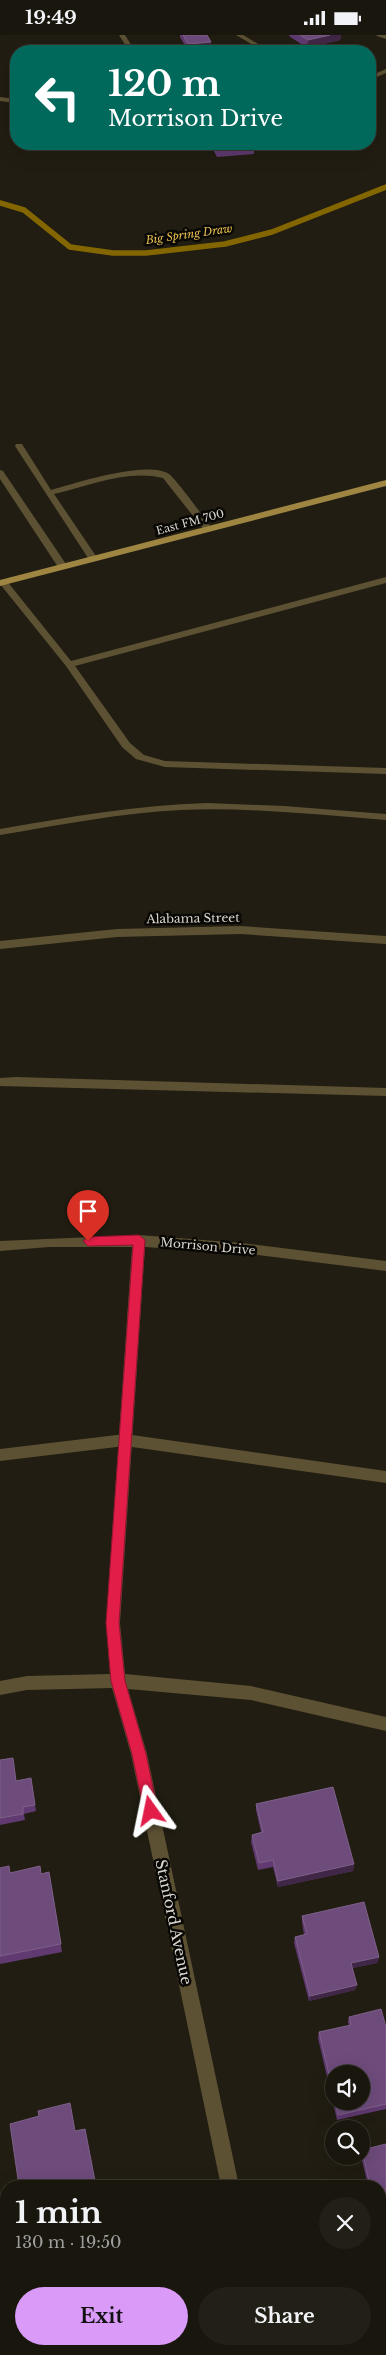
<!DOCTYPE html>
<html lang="en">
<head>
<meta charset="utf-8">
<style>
  :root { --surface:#19160e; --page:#221f17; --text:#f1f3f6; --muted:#9f9f9e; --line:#37352e; --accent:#d99af8 }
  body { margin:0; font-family:"Libre Baskerville",serif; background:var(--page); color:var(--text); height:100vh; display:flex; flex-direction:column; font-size:19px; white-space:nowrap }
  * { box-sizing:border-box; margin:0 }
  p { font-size:16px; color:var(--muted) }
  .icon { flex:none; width:28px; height:28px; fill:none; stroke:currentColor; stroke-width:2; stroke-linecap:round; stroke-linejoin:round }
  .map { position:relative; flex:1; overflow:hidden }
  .sheet { position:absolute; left:0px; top:2145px; width:386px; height:175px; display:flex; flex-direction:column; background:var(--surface); border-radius:20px 20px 0 0; box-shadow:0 5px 20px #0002,0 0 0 1px var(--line) }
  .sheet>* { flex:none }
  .top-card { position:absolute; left:10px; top:10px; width:366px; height:105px; border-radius:20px; box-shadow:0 5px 20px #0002,0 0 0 1px var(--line); background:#00695c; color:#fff; overflow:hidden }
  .fabs { position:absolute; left:325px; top:2030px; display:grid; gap:10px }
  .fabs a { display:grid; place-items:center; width:45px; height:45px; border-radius:50%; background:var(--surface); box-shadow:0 5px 20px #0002,0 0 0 1px var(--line); font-size:25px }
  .pin { position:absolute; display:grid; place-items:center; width:42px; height:42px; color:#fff; margin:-51px -21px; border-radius:50% 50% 50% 0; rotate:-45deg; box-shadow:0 0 5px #0007 }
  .pin .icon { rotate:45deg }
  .me { position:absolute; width:55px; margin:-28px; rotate:348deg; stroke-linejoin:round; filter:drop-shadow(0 0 4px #0008) }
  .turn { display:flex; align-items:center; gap:18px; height:105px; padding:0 15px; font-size:22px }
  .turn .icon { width:65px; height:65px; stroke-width:2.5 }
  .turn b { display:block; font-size:35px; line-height:42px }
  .round { display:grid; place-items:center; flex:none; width:52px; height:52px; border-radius:26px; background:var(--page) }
  .head { display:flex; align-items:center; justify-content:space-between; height:85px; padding:0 15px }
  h1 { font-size:30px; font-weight:700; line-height:38px }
  .primary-button { display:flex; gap:10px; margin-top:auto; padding:10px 15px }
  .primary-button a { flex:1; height:58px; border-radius:30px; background:var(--accent); color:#111; font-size:20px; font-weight:700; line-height:58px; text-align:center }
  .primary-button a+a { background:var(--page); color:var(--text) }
  .status { display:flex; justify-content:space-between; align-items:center; height:35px; padding:0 25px; background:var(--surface); direction:ltr }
  .status svg { height:14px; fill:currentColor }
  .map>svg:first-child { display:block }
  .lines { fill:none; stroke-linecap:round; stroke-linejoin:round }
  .stream { stroke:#836600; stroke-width:5.5 }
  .service { fill:#5d5133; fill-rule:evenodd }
  .minor { fill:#5d5133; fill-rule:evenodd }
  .primary { fill:#9e8542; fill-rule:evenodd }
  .wall { fill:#603a71; fill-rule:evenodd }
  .shaded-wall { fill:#412747 }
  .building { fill:#6d4b7b; stroke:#7e6088 }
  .route { fill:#e11d48; stroke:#92132f }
  .labels { text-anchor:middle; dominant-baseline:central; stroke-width:5; stroke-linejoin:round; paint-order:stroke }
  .far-water-label { font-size:11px; font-style:italic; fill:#ebc251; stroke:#090704 }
  .far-street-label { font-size:11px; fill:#d8d6ce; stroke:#090704 }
  .street-label { font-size:12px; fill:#d8d6ce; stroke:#090704 }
  .near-street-label { font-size:15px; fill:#d8d6ce; stroke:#090704 }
</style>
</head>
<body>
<div class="status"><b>19:49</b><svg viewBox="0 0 49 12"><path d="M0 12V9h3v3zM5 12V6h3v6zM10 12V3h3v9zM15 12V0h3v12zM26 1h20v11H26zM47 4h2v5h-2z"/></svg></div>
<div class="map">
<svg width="386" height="2320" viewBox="0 0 386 2320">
  <rect width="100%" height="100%" fill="#211d12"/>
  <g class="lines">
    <polyline class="stream" points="0,168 24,175 70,212 113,218 146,218 225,209 272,197 386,152"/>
    <g class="service">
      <polygon points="119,0 125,0 135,16 129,16"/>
      <polygon points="376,0 386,0 386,4 377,1"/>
      <path d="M16 409H22L51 455C77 448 146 425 169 439 176 444 206 485 212 494L205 496 163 443C127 434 88 451 54 459L98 524 90 526 15 411Z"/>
      <polygon points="0,435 3,436 68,532 66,534 58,532 0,444"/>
      <polygon points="386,542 386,548 75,631 130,708 144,720 165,726 386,733 386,739 165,732 136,724 122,712 66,631 0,549 0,545 6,545 71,626"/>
      <path d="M207 768 284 771 386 779V785C318 780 249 772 181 775 120 778 60 790 0 800V794C69 782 137 770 207 768Z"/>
      <polygon points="16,1042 386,1053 386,1061 0,1051 0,1043"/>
      <polygon points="125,1399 386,1436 386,1448 125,1411 0,1426 0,1414"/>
    </g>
    <g class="minor">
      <polygon points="236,0 243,0 270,16 263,16"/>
      <polygon points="386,34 386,38 370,45 370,41"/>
      <polygon points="0,62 16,64 16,68 0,66"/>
      <polygon points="240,891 386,901 386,909 240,899 117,902 0,914 0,906 117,894"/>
      <polygon points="139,1200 241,1208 386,1226 386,1236 241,1218 145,1212 120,1588 125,1639 251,1651 386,1682 386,1696 251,1665 128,1654 147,1719 239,2151 221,2151 131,1719 112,1653 27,1655 0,1660 0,1646 27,1641 110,1639 106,1588 132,1212 49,1212 0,1216 0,1206"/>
      <polygon points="255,2314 273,2314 275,2320 257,2320"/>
    </g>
    <polygon class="primary" points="386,445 386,451 0,551 0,545"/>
  </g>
  <g class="wall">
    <polygon points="180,0 207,0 211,7 210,15 188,16 180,2"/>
    <polygon points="289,0 341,0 340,5 307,13 289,1"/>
    <polygon points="210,109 253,109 254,111 254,119 217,122"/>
    <polygon points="0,1725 17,1746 31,1743 36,1776 24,1779 25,1785 0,1790"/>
    <polygon points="256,1769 354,1829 353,1836 278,1852 273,1832 258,1835 251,1807 252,1800 261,1797 256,1775"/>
    <polygon points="0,1833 11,1838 42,1839 49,1837 62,1917 0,1929"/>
    <polygon points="302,1881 379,1922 377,1928 352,1933 357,1950 355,1955 309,1966 294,1908 295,1902 304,1900 302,1887"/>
    <path d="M349 1982 386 1992V2074L337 2085 318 2003 319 1997 349 1991 348 1987ZM334 2039 361 2066H334Z"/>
    <polygon points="386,2109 386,2193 380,2195 380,2151 355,2151 356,2149 367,2146 361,2121 362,2115"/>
  </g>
  <g class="shaded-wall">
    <polygon points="330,0 341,0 340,5 307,13 308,5"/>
    <polygon points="211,7 210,15 188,16 188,9"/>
    <polygon points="354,1829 353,1836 278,1852 278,1846"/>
    <polygon points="379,1922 377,1928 349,1934 351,1928"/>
    <polygon points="357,1950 355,1955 309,1966 310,1961"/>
    <polygon points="386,2189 386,2193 380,2195 382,2190"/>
    <polygon points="97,2314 109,2314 87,2320 76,2320"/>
  </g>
  <g class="building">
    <polygon points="183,0 207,0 211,7 188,9"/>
    <polygon points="300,0 330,0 308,5"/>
    <polygon points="214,109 253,109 254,111 217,114"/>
    <polygon points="13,1723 16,1746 31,1743 35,1770 23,1772 23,1779 0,1783 0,1725"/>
    <polygon points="333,1752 354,1829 278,1846 273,1825 259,1828 252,1800 263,1797 256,1769"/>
    <polygon points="9,1831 10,1838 40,1831 41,1839 49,1837 61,1909 0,1921 0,1833"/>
    <polygon points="364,1867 379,1922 351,1928 357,1950 310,1961 295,1902 307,1899 302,1881"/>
    <polygon points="381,1974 386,1992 386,2069 338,2080 335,2066 361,2066 361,2039 334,2039 334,2061 319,1997 351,1990 349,1982"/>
    <polygon points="70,2068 75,2096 85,2094 96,2151 19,2151 10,2089 39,2081 38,2076"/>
    <polygon points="386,2109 386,2189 382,2190 380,2184 380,2151 356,2151 356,2149 369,2146 362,2115"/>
    <polygon points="75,2314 97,2314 76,2320"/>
  </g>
  <polygon class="route" points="139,1200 145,1205 119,1588 125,1646 146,1719 158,1776 156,1781 151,1783 146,1781 144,1776 132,1719 111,1646 106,1588 133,1210 88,1211 83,1206 88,1202"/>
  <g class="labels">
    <g class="far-water-label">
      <text transform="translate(189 199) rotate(-8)">Big Spring Draw</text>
    </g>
    <g class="far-street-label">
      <text transform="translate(190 487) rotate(-15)">East FM 700</text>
    </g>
    <g class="street-label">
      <text transform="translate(193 883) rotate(-1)">Alabama Street</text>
      <text transform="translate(208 1211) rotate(5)">Morrison Drive</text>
    </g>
    <g class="near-street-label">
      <text transform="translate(174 1887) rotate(78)">Stanford Avenue</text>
    </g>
  </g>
</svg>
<div class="fabs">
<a><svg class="icon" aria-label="sound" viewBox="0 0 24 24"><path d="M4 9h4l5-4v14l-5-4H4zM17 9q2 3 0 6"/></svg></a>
<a><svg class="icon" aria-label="search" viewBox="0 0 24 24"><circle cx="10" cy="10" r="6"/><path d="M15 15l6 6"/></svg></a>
</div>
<div class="pin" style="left:88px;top:1206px;background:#d93025"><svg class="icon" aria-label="arrive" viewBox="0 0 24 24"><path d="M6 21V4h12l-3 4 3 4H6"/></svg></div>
<svg class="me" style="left:151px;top:1776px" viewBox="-20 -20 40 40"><path d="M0-17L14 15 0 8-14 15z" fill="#e11d48" stroke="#fff" stroke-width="4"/></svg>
<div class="top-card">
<div class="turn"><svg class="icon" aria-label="left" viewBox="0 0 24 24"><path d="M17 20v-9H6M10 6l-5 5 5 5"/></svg><div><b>120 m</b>Morrison Drive</div></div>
</div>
<section class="sheet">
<div class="head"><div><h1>1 min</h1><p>130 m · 19:50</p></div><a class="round"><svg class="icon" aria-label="close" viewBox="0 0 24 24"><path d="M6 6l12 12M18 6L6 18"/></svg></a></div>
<div class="primary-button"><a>Exit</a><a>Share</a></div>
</section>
</div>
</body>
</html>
